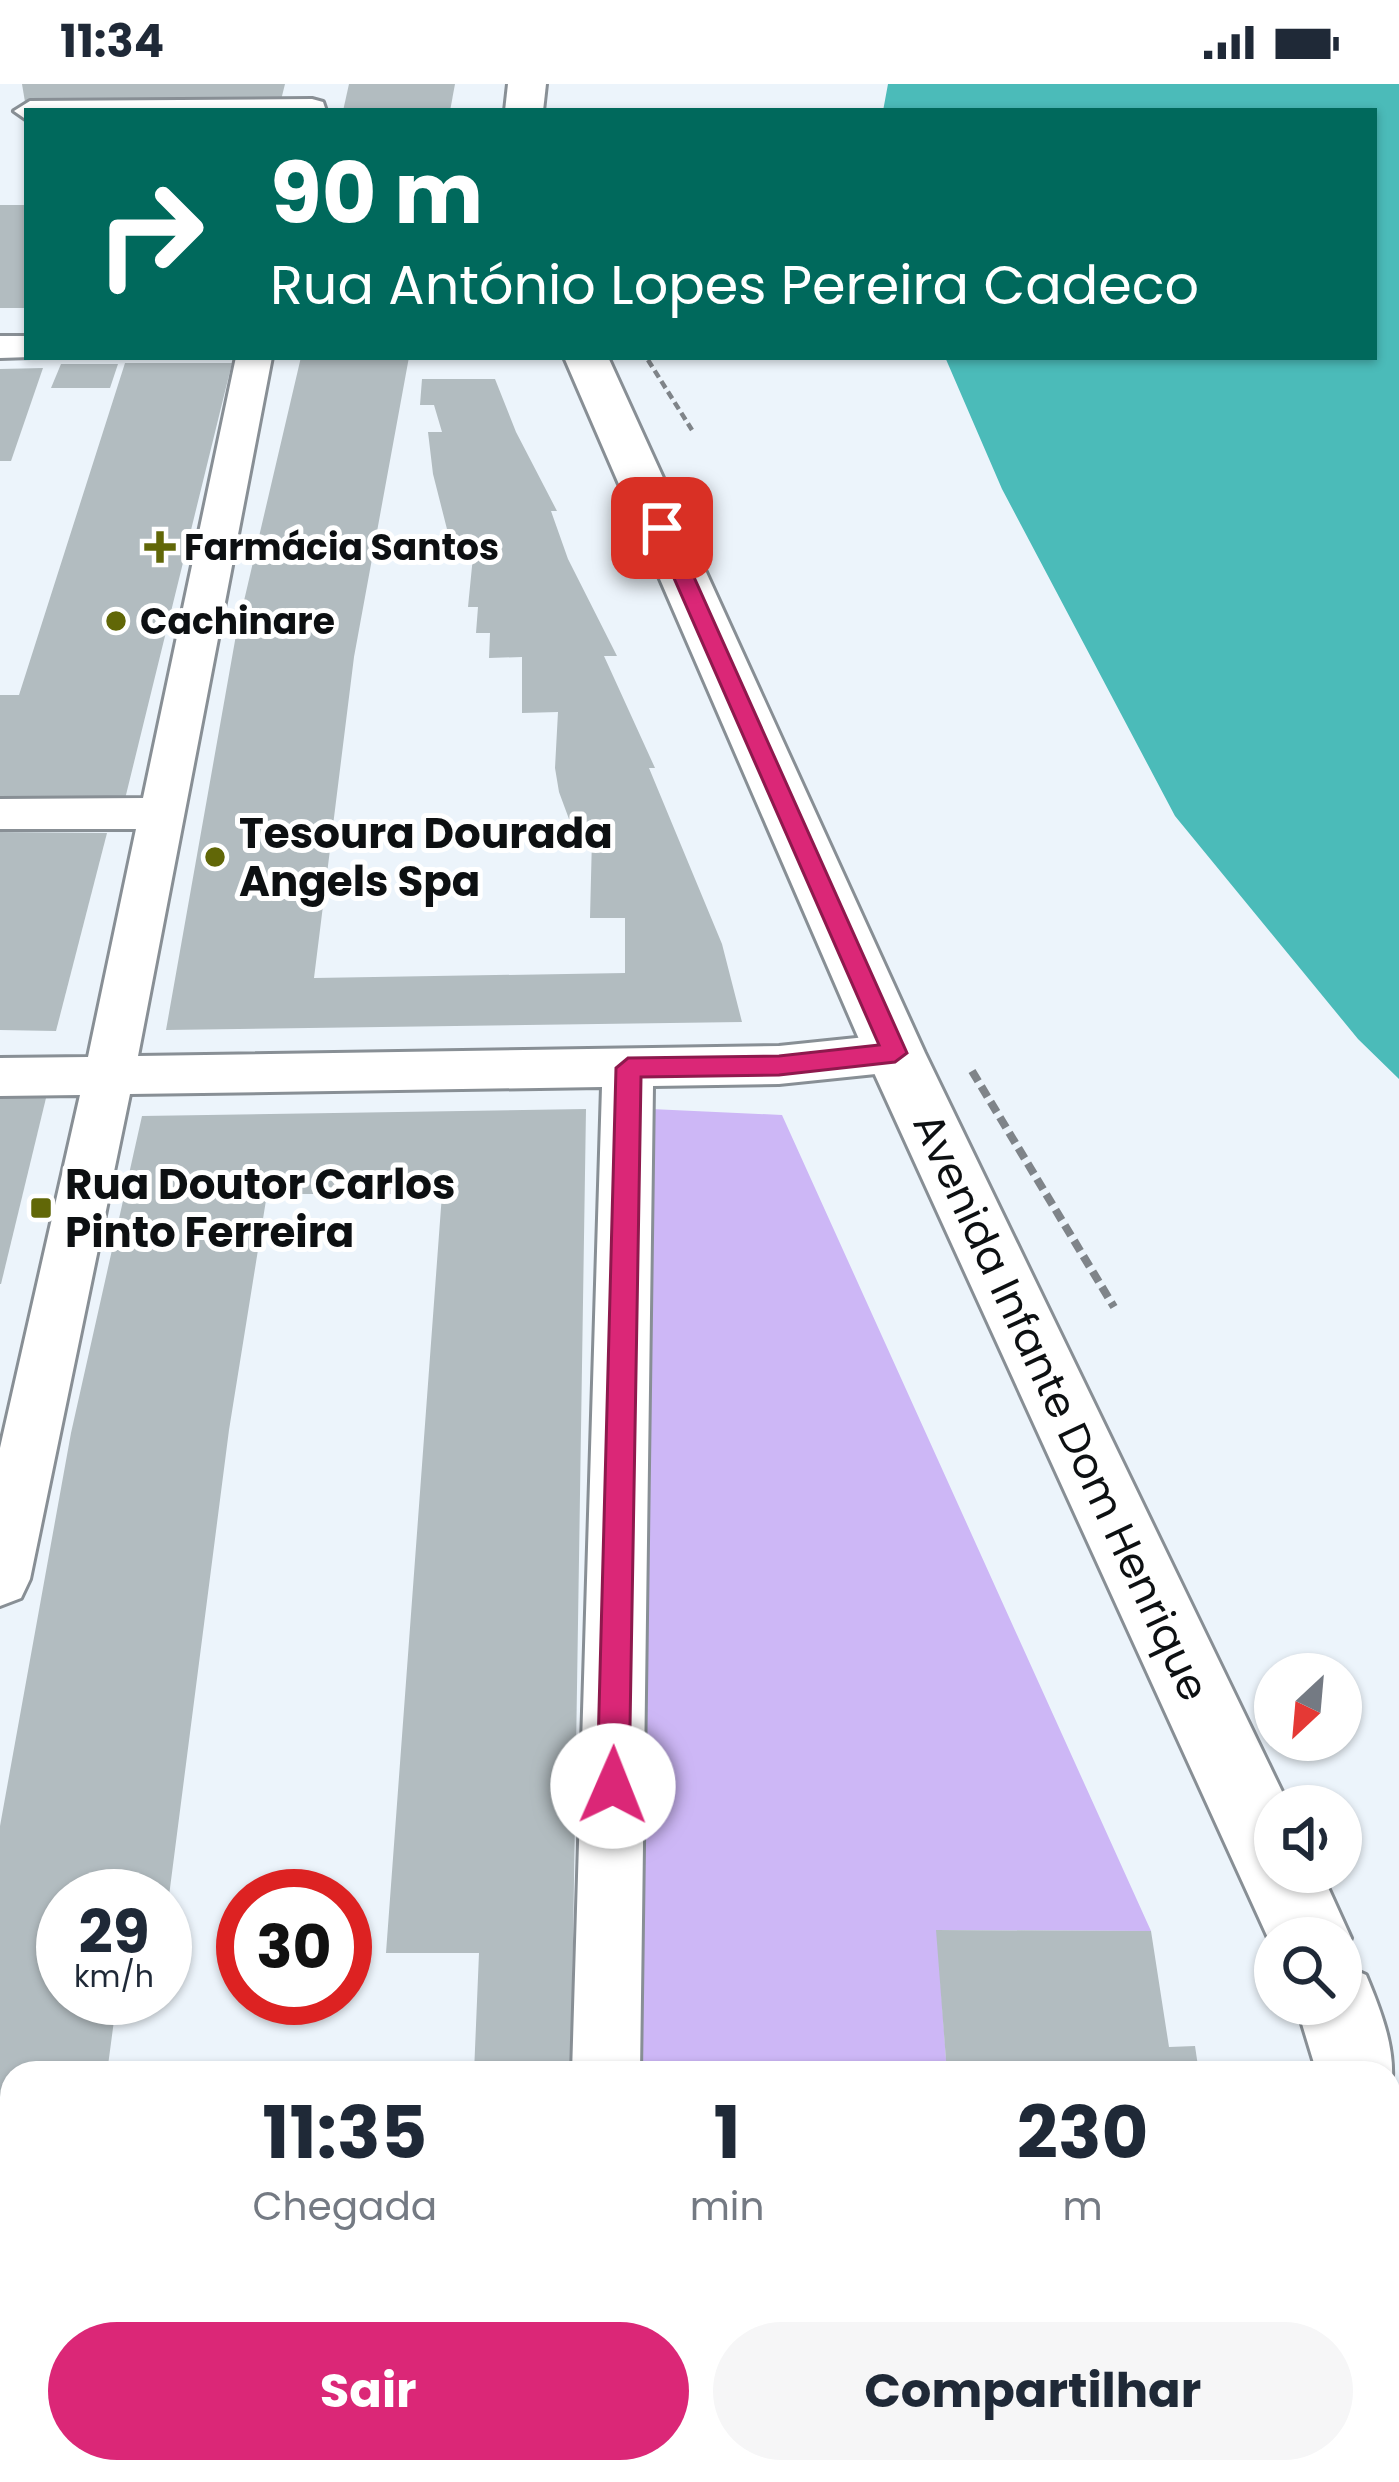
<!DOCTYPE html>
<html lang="pt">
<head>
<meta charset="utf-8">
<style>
  :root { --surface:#fff; --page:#f6f6f7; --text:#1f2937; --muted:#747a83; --accent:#db2777 }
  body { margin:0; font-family:Poppins,sans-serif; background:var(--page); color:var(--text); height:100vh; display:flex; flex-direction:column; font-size:45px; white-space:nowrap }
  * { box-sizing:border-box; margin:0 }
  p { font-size:39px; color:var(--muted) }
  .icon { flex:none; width:66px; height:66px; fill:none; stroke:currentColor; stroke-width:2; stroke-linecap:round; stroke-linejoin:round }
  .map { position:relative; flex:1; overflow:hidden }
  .details { position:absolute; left:0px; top:1977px; width:1401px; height:423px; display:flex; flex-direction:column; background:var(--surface); border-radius:36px 36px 0 0; box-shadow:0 3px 9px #0004 }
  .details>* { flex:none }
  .guide { position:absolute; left:24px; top:24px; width:1353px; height:252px; border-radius:0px; box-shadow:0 3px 9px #0004; background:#00695c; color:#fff; overflow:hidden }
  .needle { width:78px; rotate:206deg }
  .tools { position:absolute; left:1254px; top:1569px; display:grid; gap:24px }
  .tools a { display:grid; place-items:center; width:108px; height:108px; border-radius:50%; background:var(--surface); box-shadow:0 3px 9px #0004; font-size:60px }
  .speed { position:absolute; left:36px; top:1785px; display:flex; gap:24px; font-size:60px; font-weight:700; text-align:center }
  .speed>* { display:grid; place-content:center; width:156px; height:156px; border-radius:50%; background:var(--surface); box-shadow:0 3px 9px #0004; line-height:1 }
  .speed small { font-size:30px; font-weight:400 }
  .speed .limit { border:18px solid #d22; background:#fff; color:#111 }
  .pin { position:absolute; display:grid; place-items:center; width:102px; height:102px; color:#fff; margin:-51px; border-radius:24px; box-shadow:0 6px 18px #0006 }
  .me { position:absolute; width:132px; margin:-66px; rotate:1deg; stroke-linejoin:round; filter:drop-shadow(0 0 9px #0008) }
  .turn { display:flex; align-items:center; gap:42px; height:252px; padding:0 48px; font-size:54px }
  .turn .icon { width:156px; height:156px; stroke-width:2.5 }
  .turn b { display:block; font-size:84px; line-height:102px }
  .eta { display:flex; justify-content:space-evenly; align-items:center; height:204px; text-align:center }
  .eta b { font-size:72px; font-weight:700; line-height:84px }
  .action { display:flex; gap:24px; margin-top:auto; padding:24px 48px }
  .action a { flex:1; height:138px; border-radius:72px; background:var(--accent); color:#fff; font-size:48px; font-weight:700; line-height:138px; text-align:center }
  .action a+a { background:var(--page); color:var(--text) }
  .status { display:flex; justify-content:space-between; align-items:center; height:84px; padding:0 60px; background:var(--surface); direction:ltr }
  .status svg { height:33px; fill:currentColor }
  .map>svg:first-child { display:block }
  .green { fill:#cdb7f6 }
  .water { fill:#4bbbb9 }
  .building { fill:#b2bcc0 }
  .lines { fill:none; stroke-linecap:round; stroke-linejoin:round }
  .minor-casing { stroke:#888f95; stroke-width:6 }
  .secondary-casing { stroke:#888f95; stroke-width:6 }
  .path-far1 { stroke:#7f8489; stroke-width:4.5; stroke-dasharray:8 4.5; stroke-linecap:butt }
  .path { stroke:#7f8489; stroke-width:8; stroke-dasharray:12 6; stroke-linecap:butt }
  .minor { fill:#fff; fill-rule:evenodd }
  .secondary { fill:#fff; fill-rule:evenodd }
  .route { fill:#db2777; stroke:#8e194d; stroke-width:3 }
  .poi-dot { fill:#616707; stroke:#fff; stroke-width:4.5 }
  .labels { text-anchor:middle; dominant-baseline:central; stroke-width:10; stroke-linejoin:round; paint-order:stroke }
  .far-poi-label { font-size:36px; font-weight:bold; fill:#0d1012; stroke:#fff; text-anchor:start }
  .poi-label { font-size:42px; font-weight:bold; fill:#0d1012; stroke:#fff; text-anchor:start }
  .street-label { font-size:42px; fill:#0d1012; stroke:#fff }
</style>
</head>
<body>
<div class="status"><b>11:34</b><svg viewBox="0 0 49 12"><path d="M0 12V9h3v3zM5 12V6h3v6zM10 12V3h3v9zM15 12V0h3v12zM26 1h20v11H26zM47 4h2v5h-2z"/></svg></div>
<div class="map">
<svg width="1399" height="2398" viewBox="0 0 1399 2398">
  <rect width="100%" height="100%" fill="#ecf4fb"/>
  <polygon class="green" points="651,1025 782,1031 1151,1847 937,1846 947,1989 639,1989"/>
  <polygon class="water" points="888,0 1399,0 1399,995 1358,955 1175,732 1002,405 945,273 1374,273 1374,27 883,27"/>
  <g class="building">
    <polygon points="22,0 285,0 281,16 25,18"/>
    <polygon points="349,0 455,0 450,27 343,27"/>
    <rect x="0" y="121" width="27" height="103"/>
    <polygon points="301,273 409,273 354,573 314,894 625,889 625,834 590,834 592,754 576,754 559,708 555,684 558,628 522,629 522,573 489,574 490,549 476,549 478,523 468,523 475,452 449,453 433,390 428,348 442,348 434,321 420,321 422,295 495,295 516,348 557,427 551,427 568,475 617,572 604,572 655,684 649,684 722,860 742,938 166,946 236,551"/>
    <polygon points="125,279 232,279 125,715 0,715 0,611 19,611"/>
    <polygon points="61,280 118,280 110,304 51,304"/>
    <polygon points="43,284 11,377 0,377 0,285"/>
    <polygon points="0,748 107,749 56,947 0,946"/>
    <polygon points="0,1014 46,1014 1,1200 0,1200"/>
    <polygon points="586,1025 571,1989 474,1989 479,1869 386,1869 442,1110 267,1110 229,1346 169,1812 63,1812 63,1914 117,1914 107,1989 12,1989 12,2388 296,2388 295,2398 0,2398 0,1742 71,1349 142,1032"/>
    <polygon points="936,1846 1151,1847 1169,1963 1195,1962 1199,1989 947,1989"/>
    <polygon points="332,2388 564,2388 564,2398 331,2398"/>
    <rect x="639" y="2388" width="135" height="10"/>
    <polygon points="982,2388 1266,2388 1267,2398 983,2398"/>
  </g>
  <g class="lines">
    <g class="minor-casing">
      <g id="minor">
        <polygon points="312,15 323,18 326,27 27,27 27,36 14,27 30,17"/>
        <polygon points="0,252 27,252 31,273 0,274"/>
        <polygon points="236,273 272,273 138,972 779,962 895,950 913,956 920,969 913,982 895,988 779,1000 653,1002 640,1989 572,1989 602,1003 130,1010 30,1495 21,1514 0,1522 0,1364 80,1011 0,1012 0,974 88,973 136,745 0,745 0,715 143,714"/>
        <rect x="559" y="2388" width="76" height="10"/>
      </g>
    </g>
    <g class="secondary-casing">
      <g id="secondary">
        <polygon points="508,0 546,0 543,27 505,27"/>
        <polygon points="564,273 608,273 925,969 1289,1722 1275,1722 1275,1788 1321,1788 1351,1854 1341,1877 1341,1854 1275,1854 1275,1869 865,969"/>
        <path d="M1341 1880 1366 1891C1384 1934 1399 1974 1389 2018V1989H1317L1296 1920H1341Z"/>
        <polygon points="1389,2042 1399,2046 1399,2167 1389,2163"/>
      </g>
    </g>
    <polyline class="path-far1" points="648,276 692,346"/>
    <polyline class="path" points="972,987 1114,1223"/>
    <use href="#minor" class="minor"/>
    <use href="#secondary" class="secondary"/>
  </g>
  <polygon class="route" points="662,438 672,444 907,969 895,978 779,991 641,993 629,1702 624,1713 613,1717 601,1713 597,1702 616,984 628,974 779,972 879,961 652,444"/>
  <g class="poi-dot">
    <path d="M154 445h12v12h12v12h-12v12h-12v-12h-12v-12h12z"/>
    <circle cx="116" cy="537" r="12"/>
    <circle cx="215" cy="773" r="12"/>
    <rect x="29" y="1112" width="24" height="24" rx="6"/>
  </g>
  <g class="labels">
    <g class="far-poi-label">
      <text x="184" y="463">Farmácia Santos</text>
      <text x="140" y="537">Cachinare</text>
    </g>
    <g class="poi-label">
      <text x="239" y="749">Tesoura Dourada<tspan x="239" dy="48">Angels Spa</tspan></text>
      <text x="65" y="1100">Rua Doutor Carlos<tspan x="65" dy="48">Pinto Ferreira</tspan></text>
    </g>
    <g class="street-label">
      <text transform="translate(1061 1323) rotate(65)">Avenida Infante Dom Henrique</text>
    </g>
  </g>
</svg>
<div class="tools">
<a><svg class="needle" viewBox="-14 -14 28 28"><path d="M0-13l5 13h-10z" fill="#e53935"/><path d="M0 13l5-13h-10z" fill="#747a83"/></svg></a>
<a><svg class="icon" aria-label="sound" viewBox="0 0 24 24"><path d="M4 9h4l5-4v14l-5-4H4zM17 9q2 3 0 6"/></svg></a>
<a><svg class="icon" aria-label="search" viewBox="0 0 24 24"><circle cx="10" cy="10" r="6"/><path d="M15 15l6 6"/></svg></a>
</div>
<div class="speed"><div>29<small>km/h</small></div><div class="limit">30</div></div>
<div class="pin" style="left:662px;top:444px;background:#d93025"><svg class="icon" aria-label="arrive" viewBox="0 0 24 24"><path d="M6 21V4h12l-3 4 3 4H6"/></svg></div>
<svg class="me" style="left:613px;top:1702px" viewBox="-20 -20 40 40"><circle r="19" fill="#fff"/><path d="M0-13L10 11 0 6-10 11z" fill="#db2777"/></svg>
<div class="guide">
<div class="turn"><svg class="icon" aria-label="right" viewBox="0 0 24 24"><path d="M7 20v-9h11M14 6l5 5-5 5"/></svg><div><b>90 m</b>Rua António Lopes Pereira Cadeco</div></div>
</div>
<section class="details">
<div class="eta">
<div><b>11:35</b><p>Chegada</p></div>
<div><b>1</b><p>min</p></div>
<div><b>230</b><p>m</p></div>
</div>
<div class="action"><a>Sair</a><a>Compartilhar</a></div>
</section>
</div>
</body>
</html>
